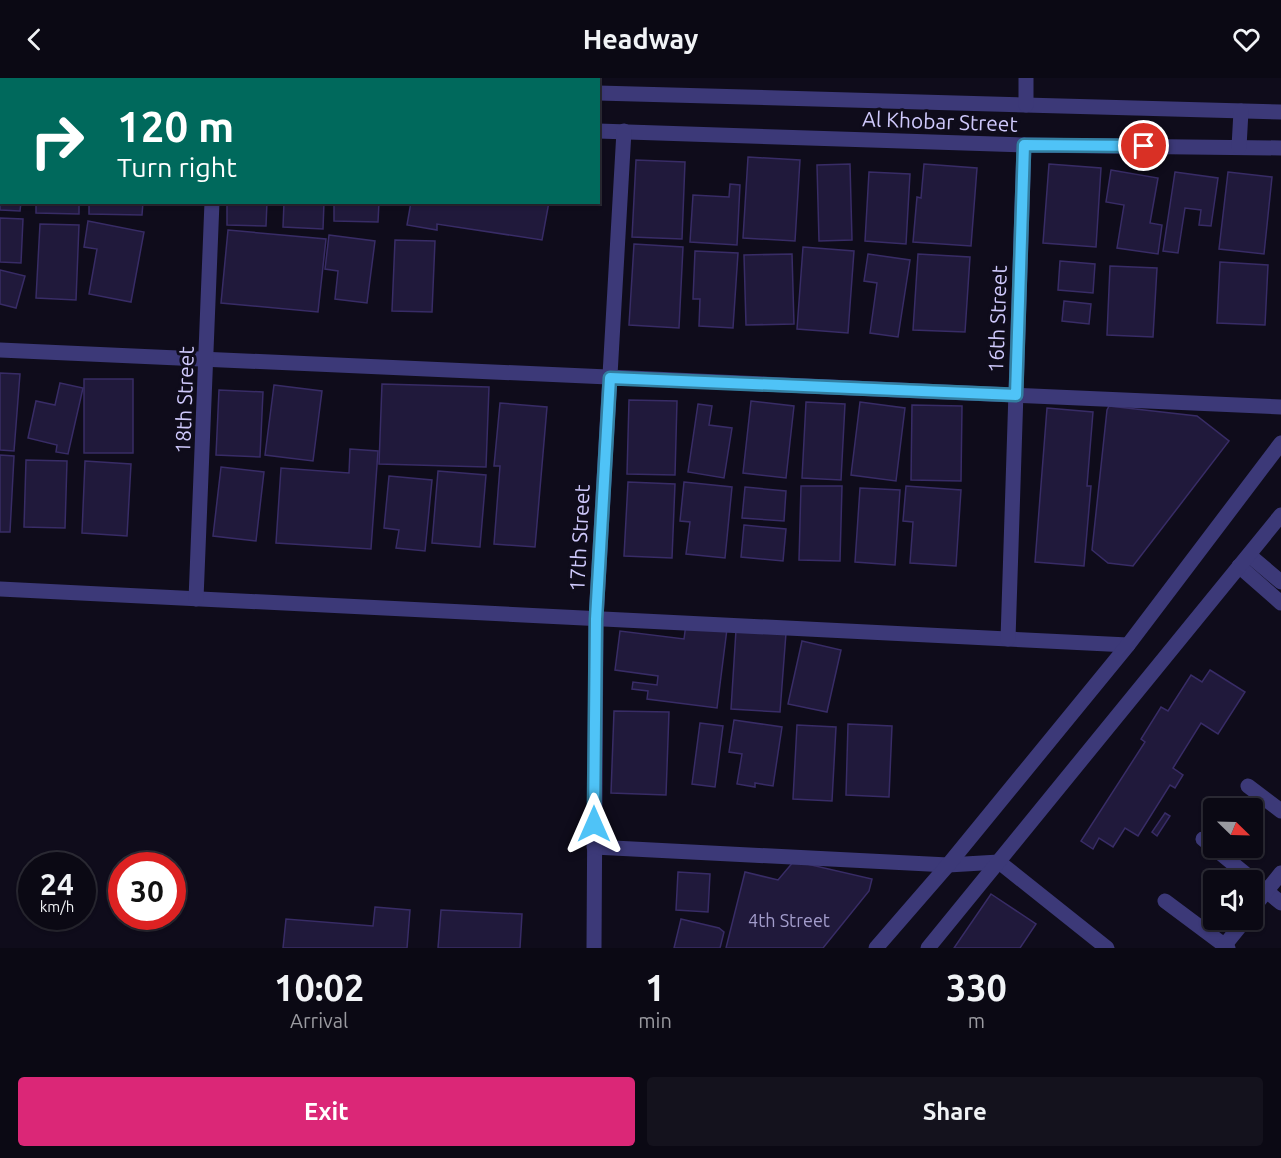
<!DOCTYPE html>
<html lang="en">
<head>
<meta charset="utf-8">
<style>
  :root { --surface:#0b0914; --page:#14121d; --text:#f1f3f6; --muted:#9a9aa0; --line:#2b2a34; --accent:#db2777 }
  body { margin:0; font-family:Ubuntu,sans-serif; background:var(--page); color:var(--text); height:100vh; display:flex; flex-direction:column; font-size:22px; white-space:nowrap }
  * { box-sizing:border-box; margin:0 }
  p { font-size:20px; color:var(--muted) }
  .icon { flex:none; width:33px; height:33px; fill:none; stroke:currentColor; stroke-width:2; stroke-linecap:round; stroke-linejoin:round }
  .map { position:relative; height:870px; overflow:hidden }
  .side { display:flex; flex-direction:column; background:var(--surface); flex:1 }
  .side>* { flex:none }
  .guide { position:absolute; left:0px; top:0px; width:600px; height:126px; box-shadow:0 2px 4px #0004,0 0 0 2px var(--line); background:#00695c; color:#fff; overflow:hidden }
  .needle { width:39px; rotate:113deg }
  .fabs { position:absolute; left:1203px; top:720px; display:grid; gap:12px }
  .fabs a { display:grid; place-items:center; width:60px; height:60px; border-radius:6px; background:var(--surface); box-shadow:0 2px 4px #0004,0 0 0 2px var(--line); font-size:30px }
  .speed { position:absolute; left:18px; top:774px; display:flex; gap:12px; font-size:30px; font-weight:700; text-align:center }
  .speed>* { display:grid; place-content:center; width:78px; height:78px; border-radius:50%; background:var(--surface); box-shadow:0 2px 4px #0004,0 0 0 2px var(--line); line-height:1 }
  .speed small { font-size:15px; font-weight:400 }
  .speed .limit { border:9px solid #d22; background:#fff; color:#111 }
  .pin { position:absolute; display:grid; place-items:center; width:51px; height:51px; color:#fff; margin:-26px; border:3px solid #fff; border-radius:50%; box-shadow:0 2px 6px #0007 }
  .me { position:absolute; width:66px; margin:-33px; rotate:0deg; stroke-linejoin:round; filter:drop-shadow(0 0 4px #0008) }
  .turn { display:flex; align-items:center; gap:21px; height:126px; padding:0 18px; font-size:27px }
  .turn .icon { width:78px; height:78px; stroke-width:2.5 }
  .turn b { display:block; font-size:42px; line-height:51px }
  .eta { display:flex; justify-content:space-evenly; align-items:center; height:102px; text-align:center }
  .eta b { font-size:36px; font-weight:700; line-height:42px }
  .button { display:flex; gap:12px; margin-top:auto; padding:12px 18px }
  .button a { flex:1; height:69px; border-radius:6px; background:var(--accent); color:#fff; font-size:24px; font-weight:700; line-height:69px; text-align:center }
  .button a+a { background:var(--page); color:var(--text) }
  header { display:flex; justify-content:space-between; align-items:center; height:78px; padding:0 18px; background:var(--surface); font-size:27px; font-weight:700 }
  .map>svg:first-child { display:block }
  .building { fill:#20193b; stroke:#382c66; stroke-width:1.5 }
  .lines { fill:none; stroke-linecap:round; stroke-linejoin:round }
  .minor { stroke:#3c3978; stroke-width:15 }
  .route-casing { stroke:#337fa1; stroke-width:15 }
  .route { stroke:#4fc3f7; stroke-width:10 }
  .labels { text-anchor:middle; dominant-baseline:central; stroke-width:6; stroke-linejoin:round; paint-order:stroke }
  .number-label { font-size:18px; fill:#a39dcc }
  .street-label { font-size:21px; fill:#cfc9fc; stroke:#0f0c1b }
</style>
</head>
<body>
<header><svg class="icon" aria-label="back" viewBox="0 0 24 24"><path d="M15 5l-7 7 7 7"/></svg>Headway<svg class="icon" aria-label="heart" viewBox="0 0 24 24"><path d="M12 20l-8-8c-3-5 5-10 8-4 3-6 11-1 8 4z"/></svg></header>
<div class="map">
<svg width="1281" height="870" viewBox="0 0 1281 870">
  <rect width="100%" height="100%" fill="#0f0c1b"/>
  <g class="building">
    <polygon points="748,79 800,82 795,163 743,160"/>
    <polygon points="636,82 685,84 682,161 632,159"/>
    <polygon points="850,86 852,162 819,163 817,87"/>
    <polygon points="924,86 977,90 971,168 913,164 917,119 921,120"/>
    <polygon points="1049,86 1101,90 1096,169 1043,165"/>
    <polygon points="1111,92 1158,100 1150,145 1162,147 1158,176 1117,170 1124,127 1106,124"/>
    <polygon points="869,94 910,96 906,166 865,163"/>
    <polygon points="1175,94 1218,100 1211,148 1199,147 1201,132 1185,130 1178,175 1163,173"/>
    <polygon points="1228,94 1272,99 1264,176 1219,171"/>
    <polygon points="0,101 2,124 21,124 20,133 0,132"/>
    <polygon points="730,106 740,107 737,167 690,164 693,117 729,119"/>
    <polygon points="36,124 79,124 79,136 36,135"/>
    <polygon points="89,124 143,124 142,137 89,136"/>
    <polygon points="227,124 267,124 266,148 227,147"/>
    <polygon points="284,124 324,124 323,151 283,149"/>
    <polygon points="334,124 379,124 378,144 334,143"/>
    <polygon points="411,124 549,124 542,162 437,146 437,152 407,147"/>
    <polygon points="0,140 23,141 21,185 0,184"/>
    <polygon points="88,143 144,154 131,224 89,216 97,171 84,169"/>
    <polygon points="40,146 79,147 76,222 36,220"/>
    <polygon points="228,152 326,161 318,234 221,225"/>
    <polygon points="329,157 375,163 367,225 335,221 338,193 325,191"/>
    <polygon points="395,162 435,163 432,234 392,233"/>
    <polygon points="634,166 683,169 679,250 629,247"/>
    <polygon points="803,169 854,173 848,255 797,251"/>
    <polygon points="695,173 738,175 733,250 699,248 700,221 693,221"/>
    <polygon points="792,176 794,246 746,247 744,177"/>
    <polygon points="868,176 910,182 898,259 870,255 877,205 864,203"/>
    <polygon points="918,176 970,179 965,254 913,252"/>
    <polygon points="1060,183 1095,186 1093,215 1058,212"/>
    <polygon points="1220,184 1268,187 1265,247 1217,245"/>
    <polygon points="1110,188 1157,190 1153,259 1107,257"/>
    <polygon points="0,192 25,198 16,230 0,226"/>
    <polygon points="1064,223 1091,226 1089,246 1062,243"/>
    <polygon points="0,295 20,296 14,373 0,372"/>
    <rect x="84" y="301" width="49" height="74"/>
    <polygon points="60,305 83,310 68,376 56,374 57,367 28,360 36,323 55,327"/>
    <polygon points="382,306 489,309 486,389 379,386"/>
    <polygon points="274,307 322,313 313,383 265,377"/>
    <polygon points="219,312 263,314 260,379 216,377"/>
    <polygon points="629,322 677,323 675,397 627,396"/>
    <polygon points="751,323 794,328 786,400 743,395"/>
    <polygon points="806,324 845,326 841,402 802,400"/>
    <polygon points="860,324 905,330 896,403 851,397"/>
    <polygon points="500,325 547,329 535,469 494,466 500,388 494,388"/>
    <polygon points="698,326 712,328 709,347 732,350 724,400 688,394"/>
    <polygon points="912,327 962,328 961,403 911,402"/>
    <polygon points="1109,328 1197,338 1229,363 1133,488 1108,485 1092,472 1107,332"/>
    <polygon points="1047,330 1093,334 1087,408 1091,408 1084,488 1035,484"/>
    <polygon points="350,371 378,373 371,471 276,465 281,390 349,395"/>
    <polygon points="0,377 14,378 10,454 0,454"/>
    <polygon points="26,382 67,383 65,450 24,449"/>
    <polygon points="85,383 131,386 127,458 82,455"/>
    <polygon points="221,389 264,394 256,463 213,458"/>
    <polygon points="438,393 486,397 480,469 432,465"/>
    <polygon points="389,398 432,402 425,473 396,470 399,452 384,450"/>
    <polygon points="628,404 675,406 672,480 624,478"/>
    <polygon points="684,404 732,409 725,480 686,476 690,444 680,443"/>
    <polygon points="801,408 842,408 840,483 799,482"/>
    <polygon points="906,408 961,412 956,488 910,485 913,444 903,443"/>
    <polygon points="745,409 786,413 784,443 742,440"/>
    <polygon points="860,410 900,412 895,487 855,484"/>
    <polygon points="744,447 786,451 783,483 741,479"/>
    <polygon points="686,546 727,551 717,630 647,621 648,613 632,611 633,604 657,607 658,598 615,592 620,553 684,561"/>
    <polygon points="736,552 786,555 780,634 731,631"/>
    <polygon points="802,563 841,572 827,634 788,626"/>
    <polygon points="1210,592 1245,614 1218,656 1201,645 1173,690 1183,697 1175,710 1170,707 1138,758 1125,750 1113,769 1099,760 1093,771 1081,763 1145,664 1141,661 1161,629 1168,633 1191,597 1202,604"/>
    <polygon points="614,633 669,634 666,717 611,715"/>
    <polygon points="734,642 782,649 773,708 755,705 755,709 737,706 742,676 729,674"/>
    <polygon points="700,645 723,648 715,709 692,706"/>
    <polygon points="848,646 892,648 889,719 846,717"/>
    <polygon points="797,647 836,649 832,723 793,721"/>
    <polygon points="1165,735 1170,738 1157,758 1152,754"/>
    <polygon points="794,783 872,801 869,813 823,870 726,870 745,794 778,802"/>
    <polygon points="678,794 710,796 708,834 676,832"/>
    <polygon points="991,816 1036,846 1020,870 954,870"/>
    <polygon points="375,829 410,832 407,870 283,870 286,841 373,848"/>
    <polygon points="441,832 522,836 520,870 438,870"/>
    <polygon points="681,841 719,850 724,854 720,870 674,870"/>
  </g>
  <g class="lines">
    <g class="minor">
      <polyline points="264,0 298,2"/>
      <polyline points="598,15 1281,34"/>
      <polyline points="1026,27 1026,0"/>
      <polyline points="0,31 2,31"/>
      <polyline points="598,53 1024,67 1281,70"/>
      <polyline points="1239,69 1241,33"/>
      <polyline points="0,272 1281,329"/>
      <polyline points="1249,477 1281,504"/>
      <polyline points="1239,488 1281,525"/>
      <polyline points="0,511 1128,567"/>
      <polyline points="196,521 212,124"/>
      <polyline points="1008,561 1024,67"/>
      <polyline points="1248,708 1281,733"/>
      <polyline points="1203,761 1281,825"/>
      <polyline points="594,769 948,787 999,784 1107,870"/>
      <polyline points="1165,823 1228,870"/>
      <polyline points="1252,831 1281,795"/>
      <polyline points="1224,868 1245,842"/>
      <polyline points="594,870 596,541 624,53"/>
      <polyline points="876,870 948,787 1128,567 1281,365"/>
      <polyline points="928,870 1281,437"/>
    </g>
  </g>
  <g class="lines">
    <g class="route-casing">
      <polyline id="route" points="594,746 596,541 610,300 1016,317 1024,67 1144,68"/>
    </g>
    <use href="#route" class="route"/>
  </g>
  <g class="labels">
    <g class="number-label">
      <text x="789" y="842">4th Street</text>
    </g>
    <g class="street-label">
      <text transform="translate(940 43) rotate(2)">Al Khobar Street</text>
      <text transform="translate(997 241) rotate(-88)">16th Street</text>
      <text transform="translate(184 322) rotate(-88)">18th Street</text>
      <text transform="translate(579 460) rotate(-87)">17th Street</text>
    </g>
  </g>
</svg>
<div class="fabs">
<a><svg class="needle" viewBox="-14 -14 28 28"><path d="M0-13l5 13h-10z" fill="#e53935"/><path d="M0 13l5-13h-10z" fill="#9a9aa0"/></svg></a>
<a><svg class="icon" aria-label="sound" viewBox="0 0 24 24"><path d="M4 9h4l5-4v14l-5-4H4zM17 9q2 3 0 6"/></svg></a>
</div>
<div class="speed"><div>24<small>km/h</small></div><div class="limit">30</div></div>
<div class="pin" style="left:1144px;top:68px;background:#d93025"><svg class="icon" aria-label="arrive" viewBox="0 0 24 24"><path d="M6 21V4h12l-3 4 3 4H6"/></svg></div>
<svg class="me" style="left:594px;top:746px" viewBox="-20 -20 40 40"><path d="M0-17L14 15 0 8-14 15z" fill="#4fc3f7" stroke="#fff" stroke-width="4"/></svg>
<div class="guide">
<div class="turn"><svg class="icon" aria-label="right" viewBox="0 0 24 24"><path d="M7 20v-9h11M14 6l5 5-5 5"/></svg><div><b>120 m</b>Turn right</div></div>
</div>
</div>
<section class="side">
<div class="eta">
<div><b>10:02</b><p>Arrival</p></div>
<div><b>1</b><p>min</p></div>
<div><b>330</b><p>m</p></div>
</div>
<div class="button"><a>Exit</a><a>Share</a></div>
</section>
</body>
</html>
